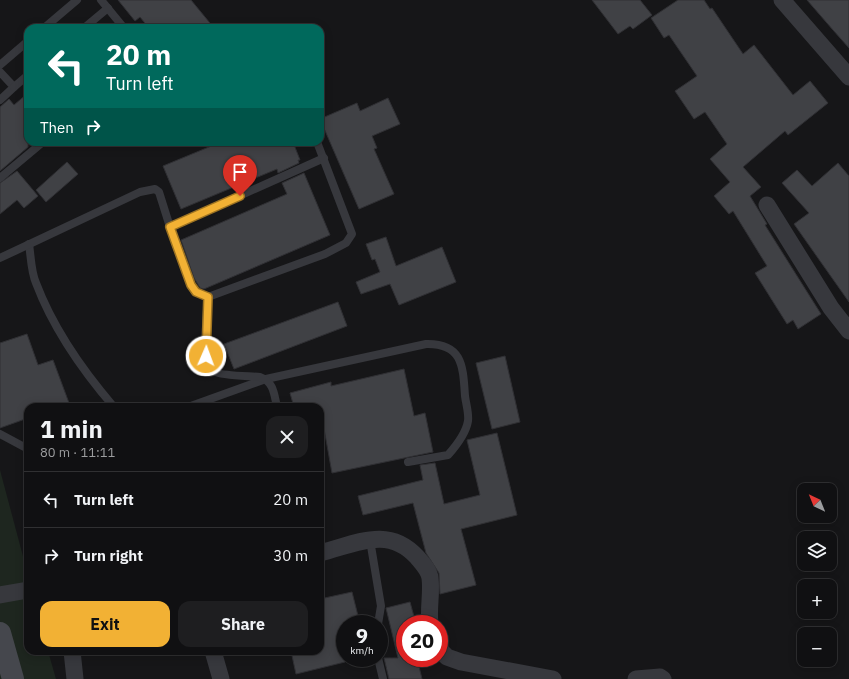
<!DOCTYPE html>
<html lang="en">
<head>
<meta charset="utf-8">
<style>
  :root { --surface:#101012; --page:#1e1e20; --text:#f1f3f6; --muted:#9c9d9f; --line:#303032; --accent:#f2b134 }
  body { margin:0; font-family:"IBM Plex Sans",sans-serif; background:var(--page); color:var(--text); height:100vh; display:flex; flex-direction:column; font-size:15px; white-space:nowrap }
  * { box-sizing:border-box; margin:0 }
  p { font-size:13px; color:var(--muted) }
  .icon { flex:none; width:22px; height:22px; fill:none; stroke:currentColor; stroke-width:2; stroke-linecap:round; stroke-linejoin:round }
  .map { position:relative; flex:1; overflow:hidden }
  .panel { position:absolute; left:24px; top:403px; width:300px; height:252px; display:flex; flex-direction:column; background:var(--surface); border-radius:12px; box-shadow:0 2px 10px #0003,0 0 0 1px var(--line) }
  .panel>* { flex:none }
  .top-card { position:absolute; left:24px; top:24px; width:300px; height:122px; border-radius:12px; box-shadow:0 2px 10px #0003,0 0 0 1px var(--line); background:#00695c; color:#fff; overflow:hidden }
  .needle { width:26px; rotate:317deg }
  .controls { position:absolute; left:797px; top:483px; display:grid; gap:8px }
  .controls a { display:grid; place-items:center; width:40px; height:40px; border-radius:8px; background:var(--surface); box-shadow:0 2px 10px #0003,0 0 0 1px var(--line); font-size:20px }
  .speed { position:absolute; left:336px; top:615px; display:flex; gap:8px; font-size:20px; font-weight:700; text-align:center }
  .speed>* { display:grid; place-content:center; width:52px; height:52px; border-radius:50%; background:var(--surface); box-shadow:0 2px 10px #0003,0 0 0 1px var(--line); line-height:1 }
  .speed small { font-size:10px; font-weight:400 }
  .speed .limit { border:6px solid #d22; background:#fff; color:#111 }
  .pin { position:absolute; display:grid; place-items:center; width:34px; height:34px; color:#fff; margin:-41px -17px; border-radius:50% 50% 50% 0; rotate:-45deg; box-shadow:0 0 4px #0007 }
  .pin .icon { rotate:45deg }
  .me { position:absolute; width:44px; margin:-22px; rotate:2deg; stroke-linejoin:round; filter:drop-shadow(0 0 3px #0008) }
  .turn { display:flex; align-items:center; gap:14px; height:84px; padding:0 16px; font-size:18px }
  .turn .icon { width:52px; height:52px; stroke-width:2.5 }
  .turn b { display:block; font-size:28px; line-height:34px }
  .then { display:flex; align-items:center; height:38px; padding:0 16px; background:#0003; gap:8px; font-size:15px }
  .round { display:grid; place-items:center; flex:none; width:42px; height:42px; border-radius:12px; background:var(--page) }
  .headline { display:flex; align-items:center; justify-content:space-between; height:68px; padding:0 16px }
  h1 { font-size:24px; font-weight:800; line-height:30px }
  .primary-button { display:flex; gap:8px; margin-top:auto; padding:8px 16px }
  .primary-button a { flex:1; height:46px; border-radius:12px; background:var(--accent); color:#111; font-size:16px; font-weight:800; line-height:46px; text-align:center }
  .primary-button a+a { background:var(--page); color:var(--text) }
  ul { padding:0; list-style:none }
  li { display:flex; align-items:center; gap:12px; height:56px; padding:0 16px; border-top:1px solid var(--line) }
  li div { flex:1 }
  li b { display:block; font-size:15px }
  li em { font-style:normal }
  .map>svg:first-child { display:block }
  .green { fill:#1e261f }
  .building { fill:#404145; stroke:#303034 }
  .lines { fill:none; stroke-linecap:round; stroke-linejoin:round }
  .lane { stroke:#37383d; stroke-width:8 }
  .street { stroke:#37383d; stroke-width:17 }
  .secondary { stroke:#45474d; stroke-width:22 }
  .route-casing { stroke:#9d7322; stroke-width:10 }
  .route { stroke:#f2b134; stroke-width:7 }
</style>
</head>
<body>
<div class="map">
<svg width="849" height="679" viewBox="0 0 849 679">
  <rect width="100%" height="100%" fill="#161618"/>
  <polygon class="green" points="0,470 28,575 28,651 48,651 56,679 0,679"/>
  <g class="building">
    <polygon points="118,0 191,0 214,28 149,28 140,17 135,21"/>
    <polygon points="592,0 640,0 652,15 633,29 630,26 618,34"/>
    <polygon points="678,0 704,0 710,9 712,8 743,54 754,45 793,95 810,81 828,103 788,135 785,131 743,167 761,187 750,196 767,224 765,225 821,314 798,329 793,320 787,324 755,273 767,266 733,211 729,214 714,196 730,182 710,159 727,144 705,112 694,119 675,91 697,76 669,35 664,38 651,18"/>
    <polygon points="807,0 849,0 849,48 833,30"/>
    <polygon points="28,93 28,147 0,171 0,107 9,99 14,105"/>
    <polygon points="388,98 400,124 372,136 377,148 374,149 394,194 359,209 320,119 357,103 360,111"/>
    <polygon points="221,142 293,142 300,160 298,160 299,163 278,173 277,169 181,209 163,166"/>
    <polygon points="67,162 78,174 46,202 36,190"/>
    <polygon points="838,163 849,176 849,302 794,224 809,213 782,183 797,170 812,186"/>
    <polygon points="17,171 38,196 24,208 17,200 0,214 0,183"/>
    <polygon points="304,173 330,235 204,289 200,288 194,278 181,240 287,194 282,183"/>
    <polygon points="386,237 396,266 442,247 456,282 399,305 390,284 361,294 356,282 380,272 375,259 372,260 366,244"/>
    <polygon points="338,302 347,326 234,369 224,344"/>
    <polygon points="27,334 38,365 53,360 69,403 59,407 28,407 28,418 0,428 0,343"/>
    <polygon points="505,356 520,422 492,429 476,363"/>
    <polygon points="404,369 414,416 425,413 433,452 332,473 323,423 320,424 320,407 294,407 290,393 331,382 331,386"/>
    <polygon points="497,433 517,515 461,529 476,585 440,594 439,573 426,553 413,503 363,515 358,496 423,480 420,465 435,463 444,504 480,495 467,440"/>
    <polygon points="352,592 360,624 345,624 345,662 296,674 291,651 320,651 320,599"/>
    <polygon points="410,602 416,624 405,624 405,658 417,658 422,679 389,679 384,658 398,658 386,608"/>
  </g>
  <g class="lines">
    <g class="lane">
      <polyline points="101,0 124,28"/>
      <polyline points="44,28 77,0"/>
      <polyline points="84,28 108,8"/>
      <polyline points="0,65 28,41"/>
      <polyline points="0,72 14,87 0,100"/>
      <polyline points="14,87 28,75"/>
      <polyline points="0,178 43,142"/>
      <polyline points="170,227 324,158"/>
      <path d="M29 244C31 257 31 272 36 283 53 328 83 371 114 407"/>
      <polyline points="0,258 140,192 155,189 159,192 170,227 191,285 197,292 208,297"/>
      <path d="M188 407 266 379 426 344C463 343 463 367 465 396 466 404 469 413 468 421 466 433 456 446 448 455L408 462"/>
      <path d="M277 407C274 394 274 382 260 377 252 376 221 376 216 372 200 363 207 315 208 297L325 254 346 243 352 234 317 142"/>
      <polyline points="0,434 28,449"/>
      <polyline points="370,540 381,606 378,624"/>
      <polyline points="378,658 383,679"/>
    </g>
    <g class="street">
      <polyline points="782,0 849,77"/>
      <polyline points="767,205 831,308 849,331"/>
      <path d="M320 553C356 544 388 525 417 557 422 563 429 570 430 578 432 593 428 608 430 624"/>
      <polyline points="0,595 28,590"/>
      <polyline points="439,649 447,657 461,662 553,679"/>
      <polyline points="72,651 75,679"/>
      <polyline points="213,651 221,679"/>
      <polyline points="636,679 660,677 663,679"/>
    </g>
    <polyline class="secondary" points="0,633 13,679"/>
  </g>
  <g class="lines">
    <g class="route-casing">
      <polyline id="route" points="206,356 208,297 196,292 191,285 170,227 240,196"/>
    </g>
    <use href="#route" class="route"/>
  </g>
</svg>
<div class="controls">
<a><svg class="needle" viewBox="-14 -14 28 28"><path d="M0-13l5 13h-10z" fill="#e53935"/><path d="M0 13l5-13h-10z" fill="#9c9d9f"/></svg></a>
<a><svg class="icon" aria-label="layers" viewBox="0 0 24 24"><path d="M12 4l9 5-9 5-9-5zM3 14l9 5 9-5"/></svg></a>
<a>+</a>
<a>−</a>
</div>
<div class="speed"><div>9<small>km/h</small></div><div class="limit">20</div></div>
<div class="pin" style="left:240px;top:196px;background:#d93025"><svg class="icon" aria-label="arrive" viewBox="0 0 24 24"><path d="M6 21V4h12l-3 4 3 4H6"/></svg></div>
<svg class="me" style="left:206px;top:356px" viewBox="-20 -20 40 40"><circle r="17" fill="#f2b134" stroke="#fff" stroke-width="3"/><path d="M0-11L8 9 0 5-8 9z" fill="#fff"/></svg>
<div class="top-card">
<div class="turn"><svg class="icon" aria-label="left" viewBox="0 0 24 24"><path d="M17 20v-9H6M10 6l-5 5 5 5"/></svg><div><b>20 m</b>Turn left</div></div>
<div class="then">Then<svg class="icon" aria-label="right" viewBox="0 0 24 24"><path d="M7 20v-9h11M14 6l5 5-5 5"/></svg></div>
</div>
<section class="panel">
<div class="headline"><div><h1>1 min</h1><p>80 m · 11:11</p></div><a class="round"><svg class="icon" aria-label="close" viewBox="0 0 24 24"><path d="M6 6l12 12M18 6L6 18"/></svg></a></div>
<ul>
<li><svg class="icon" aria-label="left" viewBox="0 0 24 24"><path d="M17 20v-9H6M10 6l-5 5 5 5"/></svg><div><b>Turn left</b></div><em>20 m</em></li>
<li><svg class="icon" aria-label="right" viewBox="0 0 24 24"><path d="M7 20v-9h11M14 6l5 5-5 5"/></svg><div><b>Turn right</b></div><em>30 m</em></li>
</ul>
<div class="primary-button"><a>Exit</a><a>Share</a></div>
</section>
</div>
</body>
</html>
